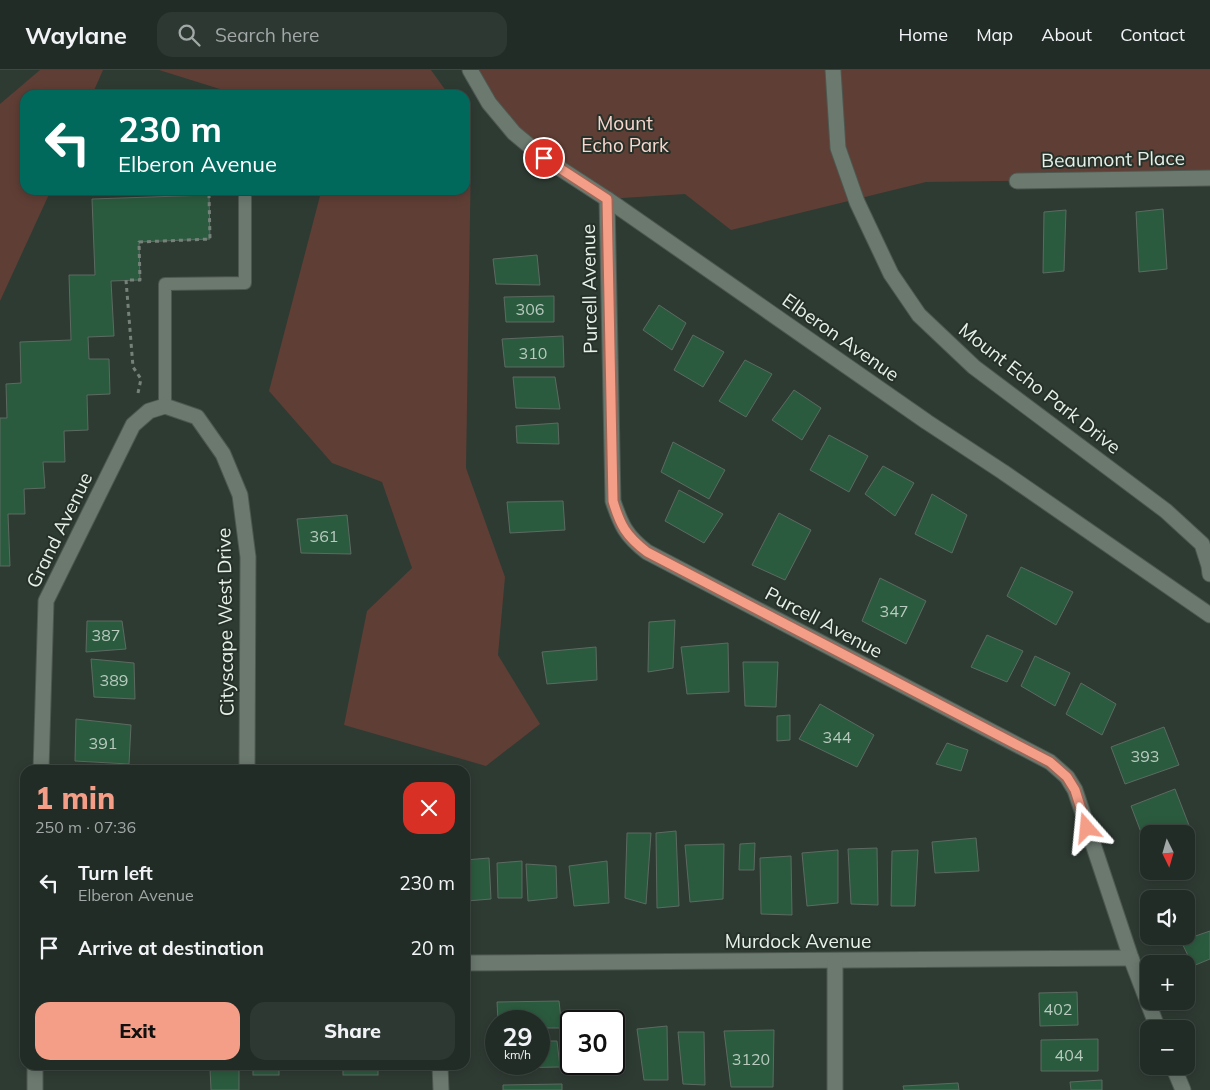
<!DOCTYPE html>
<html lang="en">
<head>
<meta charset="utf-8">
<style>
  :root { --surface:#222c26; --page:#2e3832; --text:#f1f3f6; --muted:#a2a7a7; --line:#3f4843; --accent:#f49e88 }
  body { margin:0; font-family:Mulish,sans-serif; background:var(--page); color:var(--text); height:100vh; display:flex; flex-direction:column; font-size:19px; white-space:nowrap }
  * { box-sizing:border-box; margin:0 }
  p { font-size:16px; color:var(--muted) }
  .icon { flex:none; width:28px; height:28px; fill:none; stroke:currentColor; stroke-width:2; stroke-linecap:round; stroke-linejoin:round }
  .map { position:relative; flex:1; overflow:hidden }
  .sheet { position:absolute; left:20px; top:695px; width:450px; height:305px; display:flex; flex-direction:column; background:var(--surface); border-radius:15px; box-shadow:0 2px 12px #0003,0 0 0 1px var(--line) }
  .sheet>* { flex:none }
  .guide { position:absolute; left:20px; top:20px; width:450px; height:105px; border-radius:15px; box-shadow:0 2px 12px #0003,0 0 0 1px var(--line); background:#00695c; color:#fff; overflow:hidden }
  .needle { width:32px; rotate:175deg }
  .controls { position:absolute; left:1140px; top:755px; display:grid; gap:10px }
  .controls a { display:grid; place-items:center; width:55px; height:55px; border-radius:10px; background:var(--surface); box-shadow:0 2px 12px #0003,0 0 0 1px var(--line); font-size:25px }
  .speed { position:absolute; left:485px; top:940px; display:flex; gap:10px; font-size:25px; font-weight:700; text-align:center }
  .speed>* { display:grid; place-content:center; width:65px; height:65px; border-radius:50%; background:var(--surface); box-shadow:0 2px 12px #0003,0 0 0 1px var(--line); line-height:1 }
  .speed small { font-size:12px; font-weight:400 }
  .speed .limit { border:2px solid #111; border-radius:8px; background:#fff; color:#111 }
  .pin { position:absolute; display:grid; place-items:center; width:42px; height:42px; color:#fff; margin:-21px; border:2px solid #fff; border-radius:50%; box-shadow:0 1px 5px #0007 }
  .me { position:absolute; width:55px; margin:-28px; rotate:342deg; stroke-linejoin:round; filter:drop-shadow(0 0 4px #0008) }
  .turn { display:flex; align-items:center; gap:18px; height:105px; padding:0 15px; font-size:22px }
  .turn .icon { width:65px; height:65px; stroke-width:2.5 }
  .turn b { display:block; font-size:35px; line-height:42px }
  .round { display:grid; place-items:center; flex:none; width:52px; height:52px; border-radius:15px; background:var(--page) }
  .summary { display:flex; align-items:center; justify-content:space-between; height:85px; padding:0 15px }
  h1 { font-size:30px; font-weight:800; line-height:38px; color:var(--accent) }
  .cta { display:flex; gap:10px; margin-top:auto; padding:10px 15px }
  .cta a { flex:1; height:58px; border-radius:15px; background:var(--accent); color:#111; font-size:20px; font-weight:800; line-height:58px; text-align:center }
  .cta a+a { background:var(--page); color:var(--text) }
  ul { padding:0; list-style:none }
  li { display:flex; align-items:center; gap:15px; height:65px; padding:0 15px }
  li div { flex:1 }
  li b { display:block; font-size:19px }
  li em { font-style:normal }
  header { display:flex; align-items:center; gap:30px; box-sizing:border-box; height:70px; padding:0 25px; background:var(--surface); border-bottom:1px solid var(--line) }
  header strong { font-size:24px }
  nav { display:flex; gap:28px; margin-inline-start:auto; font-size:18px }
  .search { width:350px; height:45px; background:var(--page); display:flex; align-items:center; gap:12px; box-sizing:border-box; padding:0 18px; border-radius:15px; color:var(--muted); font-size:19px }
  .map>svg:first-child { display:block }
  .green { fill:#5f3e35 }
  .building { fill:#2b5b3f; stroke:#5d6a61 }
  .lines { fill:none; stroke-linecap:round; stroke-linejoin:round }
  .lane-casing { stroke:#4d5850; stroke-width:14 }
  .street-casing { stroke:#4d5850; stroke-width:17 }
  .secondary-casing { stroke:#4d5850; stroke-width:17 }
  .path { stroke:#76817a; stroke-width:3; stroke-dasharray:4 4; stroke-linecap:butt }
  .lane { stroke:#6b796f; stroke-width:12 }
  .street { stroke:#6b796f; stroke-width:15 }
  .secondary { stroke:#6b796f; stroke-width:15 }
  .route-casing { stroke:#9f6758; stroke-width:12 }
  .route { stroke:#f49e88; stroke-width:9 }
  .labels { text-anchor:middle; dominant-baseline:central; stroke-width:4; stroke-linejoin:round; paint-order:stroke }
  .number-label { font-size:16px; fill:#b9cbbf }
  .park-label { font-size:19px; fill:#f9d7ce; stroke:#253129 }
  .street-label { font-size:19px; fill:#e8f0ea; stroke:#253129 }
</style>
</head>
<body>
<header>
<strong>Waylane</strong>
<div class="search"><svg class="icon" aria-label="search" viewBox="0 0 24 24"><circle cx="10" cy="10" r="6"/><path d="M15 15l6 6"/></svg>Search here</div>
<nav><a>Home</a><a>Map</a><a>About</a><a>Contact</a></nav>
</header>
<div class="map">
<svg width="1210" height="1020" viewBox="0 0 1210 1020">
  <rect width="100%" height="100%" fill="#2e3b33"/>
  <g class="green">
    <polygon points="40,0 103,0 92,25 25,25 25,120 51,120 0,231 0,34"/>
    <polygon points="159,0 431,0 449,25 239,25"/>
    <polygon points="470,0 1210,0 1210,108 926,112 731,160 685,124 607,129 544,88"/>
    <polygon points="465,61 471,85 466,398 505,507 498,585 540,654 486,696 344,655 367,541 412,498 382,412 332,393 269,321 320,126 316,120 465,120"/>
  </g>
  <g class="building">
    <polygon points="209,125 210,169 139,172 140,210 111,211 114,266 88,267 89,289 109,289 110,324 87,325 88,360 64,361 65,392 43,392 45,418 24,419 25,444 8,444 10,496 0,496 0,348 7,348 6,314 21,313 20,272 71,270 69,205 95,205 92,129"/>
    <polygon points="1163,139 1167,199 1139,202 1136,142"/>
    <polygon points="1066,140 1064,201 1043,203 1044,142"/>
    <polygon points="537,185 540,215 496,214 493,189"/>
    <polygon points="554,226 554,252 506,252 504,227"/>
    <polygon points="659,235 686,253 672,280 643,260"/>
    <polygon points="693,265 724,282 703,317 674,300"/>
    <polygon points="563,266 564,297 505,297 502,269"/>
    <polygon points="745,290 772,304 746,347 719,331"/>
    <polygon points="513,307 555,307 560,339 516,338"/>
    <polygon points="794,320 821,338 802,370 772,350"/>
    <polygon points="558,353 559,374 517,373 516,356"/>
    <polygon points="829,365 868,386 849,422 810,400"/>
    <polygon points="673,372 725,400 709,429 661,402"/>
    <polygon points="883,396 914,413 895,446 865,424"/>
    <polygon points="679,420 723,444 704,473 665,451"/>
    <polygon points="932,424 967,445 952,483 915,464"/>
    <polygon points="563,431 565,460 510,463 507,432"/>
    <polygon points="779,443 811,460 785,510 752,495"/>
    <polygon points="347,445 351,484 301,483 297,449"/>
    <polygon points="1021,497 1073,522 1056,555 1007,526"/>
    <polygon points="880,508 926,531 906,574 862,551"/>
    <polygon points="675,550 673,598 648,602 649,552"/>
    <polygon points="87,551 122,551 126,579 86,582"/>
    <polygon points="987,565 1023,581 1007,612 971,597"/>
    <polygon points="728,573 729,622 687,624 681,577"/>
    <polygon points="596,577 597,610 547,614 542,582"/>
    <polygon points="1035,586 1070,603 1055,636 1021,616"/>
    <polygon points="91,589 134,593 135,629 94,627"/>
    <polygon points="743,592 778,592 776,637 745,636"/>
    <polygon points="1081,613 1116,634 1102,665 1066,644"/>
    <polygon points="820,634 874,665 857,697 799,669"/>
    <polygon points="790,645 790,670 777,671 777,646"/>
    <polygon points="76,649 131,655 129,694 75,691"/>
    <polygon points="1164,657 1179,695 1125,714 1111,677"/>
    <polygon points="947,673 968,680 961,701 936,694"/>
    <polygon points="1175,719 1192,763 1186,765 1186,764 1149,764 1149,778 1147,778 1131,736"/>
    <polygon points="676,761 679,836 657,838 656,763"/>
    <polygon points="627,763 651,763 646,834 625,828"/>
    <polygon points="976,768 979,801 935,803 932,772"/>
    <polygon points="755,773 754,800 739,800 740,774"/>
    <polygon points="724,774 723,829 690,832 685,775"/>
    <polygon points="877,778 878,835 851,834 848,779"/>
    <polygon points="838,780 838,833 807,836 802,783"/>
    <polygon points="918,780 915,836 891,836 892,781"/>
    <polygon points="791,786 792,845 761,844 760,788"/>
    <polygon points="489,788 491,829 467,831 465,790"/>
    <polygon points="522,791 522,828 498,828 497,793"/>
    <polygon points="607,791 609,833 574,836 569,796"/>
    <polygon points="526,794 556,796 557,828 528,831"/>
    <polygon points="1210,861 1210,889 1193,896 1181,871"/>
    <polygon points="1077,922 1078,955 1040,956 1039,923"/>
    <polygon points="559,931 562,958 539,958 539,951 498,951 497,932"/>
    <polygon points="667,956 668,1010 644,1010 637,959"/>
    <polygon points="614,957 622,957 623,1003 590,1002 589,994 614,994"/>
    <polygon points="774,960 773,1017 731,1017 724,961"/>
    <polygon points="678,962 704,962 705,1015 683,1014"/>
    <polygon points="1098,969 1098,1001 1041,1001 1041,970"/>
    <polygon points="539,971 557,971 560,997 503,998 502,994 539,994"/>
    <rect x="253" y="995" width="26" height="10"/>
    <rect x="343" y="995" width="35" height="10"/>
    <polygon points="239,997 239,1020 211,1020 210,998"/>
    <polygon points="1102,1010 1102,1020 1071,1020 1070,1012"/>
    <polygon points="958,1013 959,1020 904,1020 903,1016"/>
    <polygon points="562,1014 562,1020 503,1020 503,1015"/>
  </g>
  <g class="lines">
    <g class="lane-casing">
      <polyline id="lane" points="165,336 165,214 245,213 245,127"/>
    </g>
    <g class="street-casing">
      <g id="street">
        <polyline points="833,0 838,78 857,132 891,204 919,245 974,297 1166,441 1202,474 1209,496 1210,504"/>
        <polyline points="1017,111 1210,108"/>
        <path d="M607 129 613 431C621 455 626 466 647 482L1050 692 1067 707 1075 720 1131 888 1158 959"/>
        <polyline points="41,700 46,531 133,355 149,341 165,336 197,347 223,384 240,425 248,487 247,700"/>
        <polyline points="465,893 1131,888"/>
        <polyline points="35,995 35,1020"/>
        <polyline points="440,995 441,1020"/>
        <polyline points="1173,996 1183,1020"/>
        <polyline points="835,1020 835,891"/>
      </g>
    </g>
    <g class="secondary-casing">
      <polyline id="secondary" points="470,0 489,33 514,63 544,88 607,129 927,352 1003,402 1210,545"/>
    </g>
    <polyline class="path" points="138,323 141,309 133,297 126,210 140,210 139,172 210,169 209,125"/>
    <use href="#lane" class="lane"/>
    <use href="#street" class="street"/>
    <use href="#secondary" class="secondary"/>
  </g>
  <g class="lines">
    <g class="route-casing">
      <path id="route" d="M544 88 607 129 613 431C620 455 626 466 647 482L1050 692 1067 707 1075 720 1087 758"/>
    </g>
    <use href="#route" class="route"/>
  </g>
  <g class="labels">
    <g class="number-label">
      <text x="530" y="239">306</text>
      <text x="533" y="283">310</text>
      <text x="324" y="466">361</text>
      <text x="894" y="541">347</text>
      <text x="106" y="565">387</text>
      <text x="114" y="610">389</text>
      <text x="837" y="667">344</text>
      <text x="103" y="673">391</text>
      <text x="1145" y="686">393</text>
      <text x="1058" y="939">402</text>
      <text x="1069" y="985">404</text>
      <text x="751" y="989">3120</text>
    </g>
    <g class="park-label">
      <text x="625" y="53">Mount<tspan x="625" dy="22">Echo Park</tspan></text>
    </g>
    <g class="street-label">
      <text transform="translate(1113 89) rotate(-1)">Beaumont Place</text>
      <text transform="translate(589 219) rotate(-91)">Purcell Avenue</text>
      <text transform="translate(841 267) rotate(35)">Elberon Avenue</text>
      <text transform="translate(1040 318) rotate(38)">Mount Echo Park Drive</text>
      <text transform="translate(59 460) rotate(-64)">Grand Avenue</text>
      <text transform="translate(225 552) rotate(-91)">Cityscape West Drive</text>
      <text transform="translate(824 552) rotate(28)">Purcell Avenue</text>
      <text x="798" y="871">Murdock Avenue</text>
    </g>
  </g>
</svg>
<div class="controls">
<a><svg class="needle" viewBox="-14 -14 28 28"><path d="M0-13l5 13h-10z" fill="#e53935"/><path d="M0 13l5-13h-10z" fill="#a2a7a7"/></svg></a>
<a><svg class="icon" aria-label="sound" viewBox="0 0 24 24"><path d="M4 9h4l5-4v14l-5-4H4zM17 9q2 3 0 6"/></svg></a>
<a>+</a>
<a>−</a>
</div>
<div class="speed"><div>29<small>km/h</small></div><div class="limit">30</div></div>
<div class="pin" style="left:544px;top:88px;background:#d93025"><svg class="icon" aria-label="arrive" viewBox="0 0 24 24"><path d="M6 21V4h12l-3 4 3 4H6"/></svg></div>
<svg class="me" style="left:1087px;top:758px" viewBox="-20 -20 40 40"><path d="M0-17L14 15 0 8-14 15z" fill="#f49e88" stroke="#fff" stroke-width="4"/></svg>
<div class="guide">
<div class="turn"><svg class="icon" aria-label="left" viewBox="0 0 24 24"><path d="M17 20v-9H6M10 6l-5 5 5 5"/></svg><div><b>230 m</b>Elberon Avenue</div></div>
</div>
<section class="sheet">
<div class="summary"><div><h1>1 min</h1><p>250 m · 07:36</p></div><a class="round" style="background:#d93025;color:#fff"><svg class="icon" aria-label="close" viewBox="0 0 24 24"><path d="M6 6l12 12M18 6L6 18"/></svg></a></div>
<ul>
<li><svg class="icon" aria-label="left" viewBox="0 0 24 24"><path d="M17 20v-9H6M10 6l-5 5 5 5"/></svg><div><b>Turn left</b><p>Elberon Avenue</p></div><em>230 m</em></li>
<li><svg class="icon" aria-label="arrive" viewBox="0 0 24 24"><path d="M6 21V4h12l-3 4 3 4H6"/></svg><div><b>Arrive at destination</b></div><em>20 m</em></li>
</ul>
<div class="cta"><a>Exit</a><a>Share</a></div>
</section>
</div>
</body>
</html>
